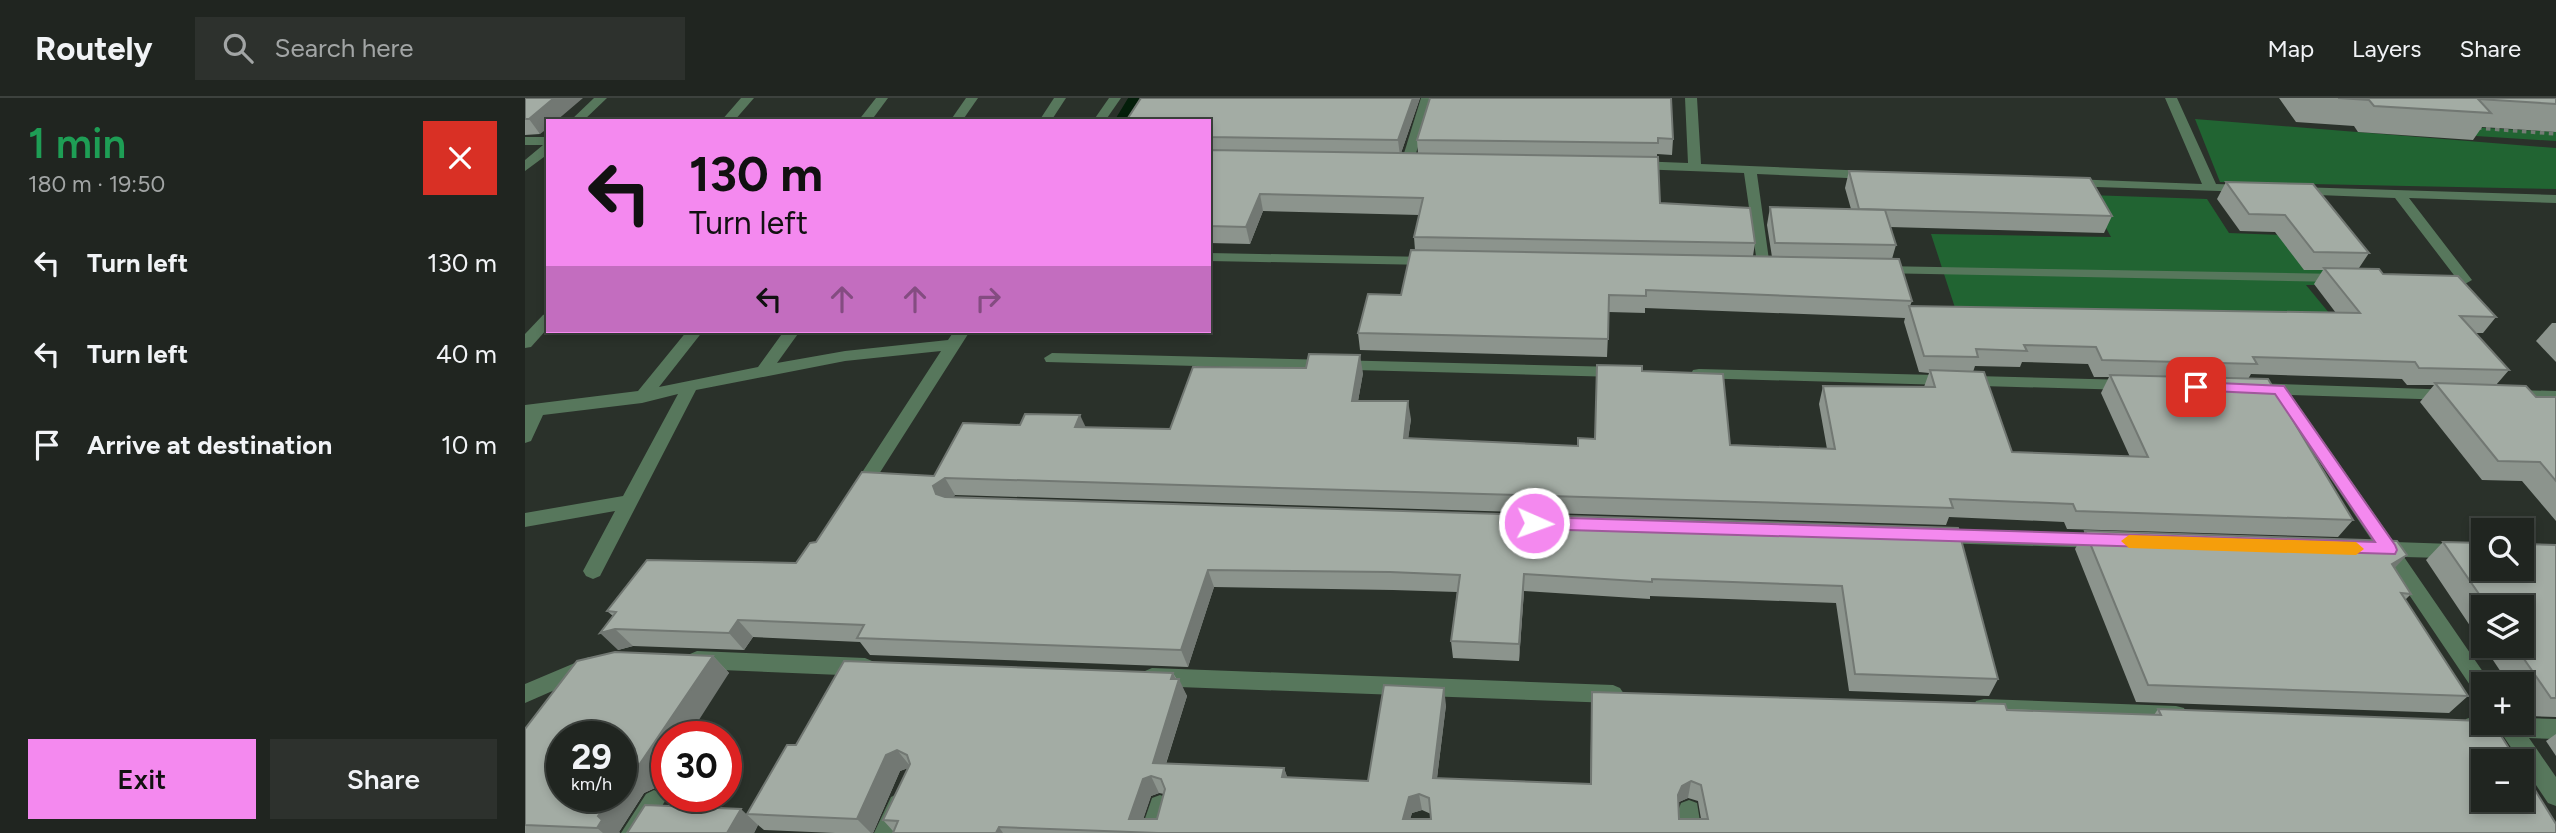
<!DOCTYPE html>
<html lang="en">
<head>
<meta charset="utf-8">
<style>
  :root { --surface:#202520; --page:#2d312d; --text:#f1f3f6; --muted:#a2a5a5; --line:#3d423e; --accent:#f489ef }
  body { margin:0; font-family:Figtree,sans-serif; background:var(--page); color:var(--text); height:100vh; display:flex; flex-direction:column; font-size:26px; white-space:nowrap }
  * { box-sizing:border-box; margin:0 }
  p { font-size:23px; color:var(--muted) }
  .icon { flex:none; width:38px; height:38px; fill:none; stroke:currentColor; stroke-width:2; stroke-linecap:round; stroke-linejoin:round }
  .map { position:relative; flex:1; overflow:hidden }
  .drawer { display:flex; flex-direction:column; background:var(--surface); width:525px }
  .drawer>* { flex:none }
  .guide { position:absolute; left:21px; top:21px; width:665px; height:214px; border-radius:0px; box-shadow:0 4px 10px #0003,0 0 0 2px var(--line); background:#f489ef; color:#111; overflow:hidden }
  .buttons { position:absolute; left:1946px; top:420px; display:grid; gap:14px }
  .buttons a { display:grid; place-items:center; width:63px; height:63px; border-radius:0px; background:var(--surface); box-shadow:0 4px 10px #0003,0 0 0 2px var(--line); font-size:35px }
  .speed { position:absolute; left:21px; top:623px; display:flex; gap:14px; font-size:35px; font-weight:700; text-align:center }
  .speed>* { display:grid; place-content:center; width:91px; height:91px; border-radius:50%; background:var(--surface); box-shadow:0 4px 10px #0003,0 0 0 2px var(--line); line-height:1 }
  .speed small { font-size:18px; font-weight:400 }
  .speed .limit { border:10px solid #d22; background:#fff; color:#111 }
  .pin { position:absolute; display:grid; place-items:center; width:60px; height:60px; color:#fff; margin:-30px; border-radius:14px; box-shadow:0 4px 10px #0006 }
  .me { position:absolute; width:77px; margin:-38px; rotate:92deg; stroke-linejoin:round; filter:drop-shadow(0 0 5px #0008) }
  .turn { display:flex; align-items:center; gap:24px; height:147px; padding:0 28px; font-size:32px }
  .turn .icon { width:91px; height:91px; stroke-width:2.5 }
  .turn b { display:block; font-size:49px; line-height:60px }
  .lanes { display:flex; align-items:center; height:66px; padding:0 28px; background:#0003; justify-content:center; gap:35px; direction:ltr }
  .lanes .off { opacity:.35 }
  .round { display:grid; place-items:center; flex:none; width:74px; height:74px; border-radius:0px; background:var(--page) }
  .summary { display:flex; align-items:center; justify-content:space-between; height:119px; padding:0 28px }
  h1 { font-size:42px; font-weight:600; line-height:52px; color:#1e9e55 }
  .action { display:flex; gap:14px; margin-top:auto; padding:14px 28px }
  .action a { flex:1; height:80px; border-radius:0px; background:var(--accent); color:#111; font-size:28px; font-weight:600; line-height:80px; text-align:center }
  .action a+a { background:var(--page); color:var(--text) }
  ul { padding:0; list-style:none }
  li { display:flex; align-items:center; gap:21px; height:91px; padding:0 28px }
  li div { flex:1 }
  li b { display:block; font-size:26px }
  li em { font-style:normal }
  header { display:flex; align-items:center; gap:42px; box-sizing:border-box; height:98px; padding:0 35px; background:var(--surface); border-bottom:2px solid var(--line) }
  header strong { font-size:33px }
  nav { display:flex; gap:38px; margin-inline-start:auto; font-size:24px }
  .search { width:490px; height:63px; background:var(--page); display:flex; align-items:center; gap:18px; box-sizing:border-box; padding:0 24px; border-radius:0px; color:var(--muted); font-size:26px }
  main { display:flex; flex:1; min-height:0 }
  .map>svg:first-child { display:block }
  .green { fill:#216432 }
  .lines { fill:none; stroke-linecap:round; stroke-linejoin:round }
  .stream { stroke:#041e0a; stroke-width:10 }
  .path { stroke:#757c76; stroke-width:3.5; stroke-dasharray:4.5 4.5; stroke-linecap:butt }
  .minor { fill:#57775c; fill-rule:evenodd }
  .wall { fill:#8c948d; fill-rule:evenodd }
  .shaded-wall { fill:#727873 }
  .building { fill:#a3aca4; stroke:#727873; stroke-width:2; fill-rule:evenodd }
  .route { fill:#f489ef; stroke:#9f599b; stroke-width:2 }
  .slow { fill:#f59e0b }
</style>
</head>
<body>
<header>
<strong>Routely</strong>
<div class="search"><svg class="icon" aria-label="search" viewBox="0 0 24 24"><circle cx="10" cy="10" r="6"/><path d="M15 15l6 6"/></svg>Search here</div>
<nav><a>Map</a><a>Layers</a><a>Share</a></nav>
</header>
<main>
<section class="drawer">
<div class="summary"><div><h1>1 min</h1><p>180 m · 19:50</p></div><a class="round" style="background:#d93025;color:#fff"><svg class="icon" aria-label="close" viewBox="0 0 24 24"><path d="M6 6l12 12M18 6L6 18"/></svg></a></div>
<ul>
<li><svg class="icon" aria-label="left" viewBox="0 0 24 24"><path d="M17 20v-9H6M10 6l-5 5 5 5"/></svg><div><b>Turn left</b></div><em>130 m</em></li>
<li><svg class="icon" aria-label="left" viewBox="0 0 24 24"><path d="M17 20v-9H6M10 6l-5 5 5 5"/></svg><div><b>Turn left</b></div><em>40 m</em></li>
<li><svg class="icon" aria-label="arrive" viewBox="0 0 24 24"><path d="M6 21V4h12l-3 4 3 4H6"/></svg><div><b>Arrive at destination</b></div><em>10 m</em></li>
</ul>
<div class="action"><a>Exit</a><a>Share</a></div>
</section>
<div class="map">
<svg width="2031" height="735" viewBox="0 0 2031 735">
  <rect width="100%" height="100%" fill="#2a312a"/>
  <g class="green">
    <polygon points="1670,21 2031,50 2031,91 1695,84"/>
    <polygon points="1943,29 2031,34 2031,43 1951,38"/>
    <polygon points="1563,97 1682,101 1704,135 1809,139 1842,187 1781,187 1814,227 1434,222 1406,136 1586,139"/>
  </g>
  <g class="lines">
    <polyline class="stream" points="595,23 609,0"/>
    <polyline class="path" points="1952,30 2031,36"/>
    <g class="minor">
      <polygon points="69,0 82,0 58,23 45,23"/>
      <polygon points="216,0 229,0 209,23 196,23"/>
      <polygon points="351,0 363,0 346,23 333,23"/>
      <polygon points="441,0 453,0 437,23 425,23"/>
      <polygon points="529,0 541,0 526,23 514,23"/>
      <polygon points="584,0 596,0 580,23 568,23"/>
      <polygon points="896,0 908,0 888,65 882,69 876,65"/>
      <polygon points="1160,0 1172,0 1176,66 1345,73 1352,77 1345,81 1232,76 1245,169 1243,172 1233,172 1219,75 1111,71 1105,67 1111,63 1163,65"/>
      <polygon points="1640,0 1652,0 1691,86 1720,87 1725,88 1725,94 1540,88 1540,82 1545,81 1677,86"/>
      <polygon points="0,39 23,39 23,56 0,73 0,62 18,47 0,47"/>
      <polygon points="1772,89 2031,97 2031,105 1884,100 1947,182 1940,186 1935,185 1870,100 1767,96 1765,93"/>
      <polygon points="684,155 905,159 912,163 905,167 684,163"/>
      <polygon points="1356,168 1815,176 1822,180 1815,184 1351,175 1351,169"/>
      <polygon points="23,215 23,230 6,249 0,250 0,236 18,217"/>
      <polygon points="162,233 178,233 134,289 233,269 259,233 275,233 252,265 320,253 423,242 429,233 445,233 340,398 328,398 325,393 416,253 320,263 171,292 75,478 68,481 61,478 58,473 90,413 0,429 0,415 98,398 153,296 117,305 18,317 6,343 0,345 0,307 113,293"/>
      <polygon points="527,255 1093,269 1101,274 1093,279 521,264 519,260"/>
      <polygon points="1174,271 1604,282 1612,287 1604,292 1168,280 1166,276 1168,272"/>
      <polygon points="1727,285 1932,292 1934,296 1932,300 1926,302 1766,297 1869,444 1958,447 1958,461 1879,459 1965,584 1967,586 1958,586 1958,599 1951,596 1858,458 1850,456 1848,451 1850,447 1749,296 1721,294 1719,290"/>
      <polygon points="1989,292 2031,293 2031,305 1983,302 1981,298"/>
      <polygon points="1413,431 1577,436 1584,438 1586,443 1584,448 1577,450 1413,445 1406,443 1404,438 1406,433"/>
      <polygon points="172,553 340,560 347,563 350,569 347,575 340,578 172,571 165,568 162,562 165,556"/>
      <polygon points="64,559 71,562 74,568 71,574 0,605 0,586"/>
      <polygon points="627,570 1088,587 1095,590 1099,596 1095,602 1088,605 627,588 620,585 617,579 620,573"/>
      <polygon points="1459,601 1651,608 1659,610 1662,617 1659,624 1651,626 1459,619 1451,617 1448,610 1451,603"/>
      <polygon points="1949,618 1958,619 1958,625 1997,625 1997,620 2031,621 2031,641 2004,640 2031,679 2031,708 2023,705 1979,639 1941,635 1938,628 1941,621"/>
      <polygon points="129,692 137,696 140,703 121,735 96,735 121,696"/>
      <polygon points="374,695 382,699 385,706 373,735 349,735 366,699"/>
      <polygon points="635,697 643,700 646,708 639,735 615,735 627,700"/>
      <polygon points="1164,702 1172,705 1177,735 1153,735 1153,713 1156,705"/>
    </g>
  </g>
  <g class="wall">
    <polygon points="0,0 15,36 0,37"/>
    <path d="M616 0H895L876 55H893L892 42 905 0 1148 41 1147 57 1132 56 1135 105 1230 145 1228 158 1247 159 1242 127 1245 109 1326 111 1320 90 1324 73 1587 118 1579 135 1365 129 1371 147 1367 161 1387 203 1385 208 1811 215 1789 186 1798 172H1779L1750 134 1715 133 1692 101 1701 84 1844 155 1834 170 1858 176 1971 219 1958 235H1950L1984 272 1971 287 2011 299H2031V423L1997 383 1957 382 1895 304 1909 287H1882L1877 281 1726 276 1723 281 1828 422 1813 439 1542 431 1539 424 1424 419 1421 427 430 397 428 399 1433 430 1473 581 1464 598 1324 593 1311 505 1125 498V501L999 493 994 563 928 560 926 543 932 494 868 492 689 489 663 569 345 557 335 544 228 539 219 552 108 548 93 552 88 518 82 513 271 465 291 444 409 378 561 330 645 331 838 275 833 303 886 321 883 340 1053 348 1070 341 1117 273 1205 347 1302 351 1294 306 1298 288 1399 289 1404 275 1394 274 1379 224 1380 220 1120 210V215L1084 214 1082 259 835 252 833 235 876 197 890 152 889 139 894 117 738 113 725 146 684 145V23ZM1497 264 1563 266 1569 279H1584L1576 295 1605 359 1487 354 1448 274 1450 268 1495 269Z"/>
    <polygon points="1754,0 2031,0 2031,34 1957,29 1948,42 1833,34 1829,28 1771,24"/>
    <polygon points="2027,225 2031,225 2031,264 2011,243"/>
    <polygon points="1560,433 1870,470 1886,496 1880,502 1943,598 1924,615 1611,604 1550,451"/>
    <path d="M1918 444 2031 447V619L2004 618 1997 606V586H1984L1901 462ZM1958 509H1997V548H1958Z"/>
    <polygon points="188,558 204,575 142,639 142,671 130,690 119,695 94,734 95,735 0,735 0,631"/>
    <path d="M648 575 662 598 641 666 759 670 762 679 843 683 921 607 912 680 1065 686 1067 594 1629 617 1633 611 2031 735H368V733L358 722 383 670 375 673 348 735H310L239 732 233 727 229 735H102L222 716 271 647ZM634 695 639 696 632 721H618L626 698ZM1163 700 1173 703 1176 721H1154V704ZM897 712 906 716V721H885L887 715Z"/>
    <polygon points="2031,636 2031,658 2021,643"/>
  </g>
  <g class="shaded-wall">
    <polygon points="29,0 58,0 31,23 23,23 23,30 15,36 4,21"/>
    <polygon points="888,0 895,0 875,58 873,42"/>
    <polygon points="735,96 738,113 725,146 721,129"/>
    <polygon points="835,257 838,275 830,320 827,303"/>
    <polygon points="883,303 886,321 881,357 879,340"/>
    <polygon points="555,317 563,334 550,329"/>
    <polygon points="420,380 430,397 419,406 411,396 408,388"/>
    <polygon points="1882,457 1866,474 1867,466"/>
    <polygon points="683,472 689,489 663,569 656,552"/>
    <polygon points="999,476 999,493 994,563 994,546"/>
    <polygon points="213,522 228,539 219,552 204,535"/>
    <polygon points="90,531 108,548 93,552 75,535"/>
    <polygon points="188,558 204,575 163,639 142,639 142,671 130,690 119,695 94,734 95,735 78,735 72,730 73,718 86,698 96,698 96,683"/>
    <polygon points="648,575 653,586 654,581 662,598 636,681 628,665"/>
    <polygon points="919,590 921,607 910,696 908,680"/>
    <polygon points="372,652 386,669 375,673 348,735 346,735 332,721 361,657"/>
    <polygon points="759,670 765,687 757,679"/>
    <polygon points="626,678 634,695 626,698 614,734 604,721 618,681"/>
    <polygon points="1166,683 1163,700 1154,704 1153,697 1157,688"/>
    <polygon points="894,696 897,712 887,715 881,735 878,721 884,699"/>
    <polygon points="216,711 233,727 229,735 202,735"/>
    <polygon points="474,729 478,735 471,735"/>
  </g>
  <g class="building">
    <polygon points="0,0 29,0 4,21 0,21"/>
    <polygon points="616,0 888,0 873,42 684,39 684,23 601,23"/>
    <polygon points="905,0 1146,0 1148,41 1133,40 1133,45 892,42"/>
    <polygon points="1813,0 2031,0 2031,6 1953,1 1966,15 1849,8 1844,2"/>
    <polygon points="684,52 1133,59 1135,105 1225,110 1230,145 889,139 898,100 735,96 721,129 684,128"/>
    <polygon points="1324,73 1565,80 1587,118 1334,111"/>
    <polygon points="1701,84 1788,86 1844,155 1789,154 1760,117 1724,116"/>
    <polygon points="1245,109 1360,112 1371,147 1250,145"/>
    <polygon points="886,152 1374,161 1387,203 1121,192 1121,198 1084,197 1083,241 833,235 843,196 876,197"/>
    <polygon points="1799,170 1854,171 1858,176 1933,178 1971,219 1935,218 1984,272 1894,270 1890,264 1728,259 1732,266 1577,262 1571,249 1499,247 1502,253 1451,251 1453,259 1399,258 1384,208 1835,215"/>
    <polygon points="784,256 835,257 827,303 883,303 879,340 1053,348 1053,340 1070,341 1072,267 1117,268 1117,273 1198,276 1205,347 1310,351 1298,288 1410,289 1405,272 1459,274 1487,354 1623,359 1585,277 1743,281 1828,422 1551,413 1548,406 1425,401 1428,410 420,380 408,388 411,396 420,399 1433,430 1473,581 1330,576 1317,488 1127,481 1127,484 999,476 994,546 926,543 935,477 865,474 683,472 656,552 332,540 339,527 213,522 204,535 90,531 75,535 91,514 82,513 122,462 271,465 285,445 291,444 337,374 409,378 438,325 495,327 500,316 555,317 550,329 645,331 668,269 781,270"/>
    <polygon points="1910,285 2001,288 2011,299 2031,299 2031,383 2015,364 1973,363"/>
    <polygon points="1560,433 1872,443 1882,457 1867,466 1886,496 1876,495 1943,598 1623,587"/>
    <polygon points="1918,444 1958,445 1958,471 1997,471 1997,446 2031,447 2031,600 2026,600 1990,548 1997,548 1997,509 1963,509"/>
    <polygon points="90,554 188,558 110,673 99,678 96,683 96,639 37,639 37,698 86,698 73,718 77,722 72,730 0,727 0,631 52,563"/>
    <path d="M319 563 648 575 646 581H654L628 665 759 670 757 679 843 683 859 587 919 590 908 680 1066 686 1067 594 1480 606 1482 612 1636 617 1633 611 1958 623V625H1968L1992 663H1958V702H1997V671L2031 726V735H633L474 729 471 735H368L373 723 358 722 385 666 382 657 372 652 361 657 332 721 222 716 262 647H271ZM626 678 636 681 640 691 632 721H604L618 681ZM1166 683 1176 687 1183 721H1154L1153 697 1157 688ZM894 696 904 700 906 721H878L884 699Z"/>
    <polygon points="120,707 216,711 202,735 102,735"/>
  </g>
  <polygon class="route" points="1671,284 1759,288 1870,447 1872,452 1870,456 1009,431 1001,425 1009,419 1850,444 1750,296 1665,292 1665,285"/>
  <polygon class="slow" points="1604,437 1831,444 1839,451 1831,457 1604,450 1596,443"/>
</svg>
<div class="buttons">
<a><svg class="icon" aria-label="search" viewBox="0 0 24 24"><circle cx="10" cy="10" r="6"/><path d="M15 15l6 6"/></svg></a>
<a><svg class="icon" aria-label="layers" viewBox="0 0 24 24"><path d="M12 4l9 5-9 5-9-5zM3 14l9 5 9-5"/></svg></a>
<a>+</a>
<a>−</a>
</div>
<div class="speed"><div>29<small>km/h</small></div><div class="limit">30</div></div>
<div class="pin" style="left:1671px;top:289px;background:#d93025"><svg class="icon" aria-label="arrive" viewBox="0 0 24 24"><path d="M6 21V4h12l-3 4 3 4H6"/></svg></div>
<svg class="me" style="left:1009px;top:425px" viewBox="-20 -20 40 40"><circle r="17" fill="#f489ef" stroke="#fff" stroke-width="3"/><path d="M0-11L8 9 0 5-8 9z" fill="#fff"/></svg>
<div class="guide">
<div class="turn"><svg class="icon" aria-label="left" viewBox="0 0 24 24"><path d="M17 20v-9H6M10 6l-5 5 5 5"/></svg><div><b>130 m</b>Turn left</div></div>
<div class="lanes"><svg class="icon" aria-label="left" viewBox="0 0 24 24"><path d="M17 20v-9H6M10 6l-5 5 5 5"/></svg><svg class="icon off" aria-label="ahead" viewBox="0 0 24 24"><path d="M12 20V5M6 11l6-6 6 6"/></svg><svg class="icon off" aria-label="ahead" viewBox="0 0 24 24"><path d="M12 20V5M6 11l6-6 6 6"/></svg><svg class="icon off" aria-label="right" viewBox="0 0 24 24"><path d="M7 20v-9h11M14 6l5 5-5 5"/></svg></div>
</div>
</div>
</main>
</body>
</html>
